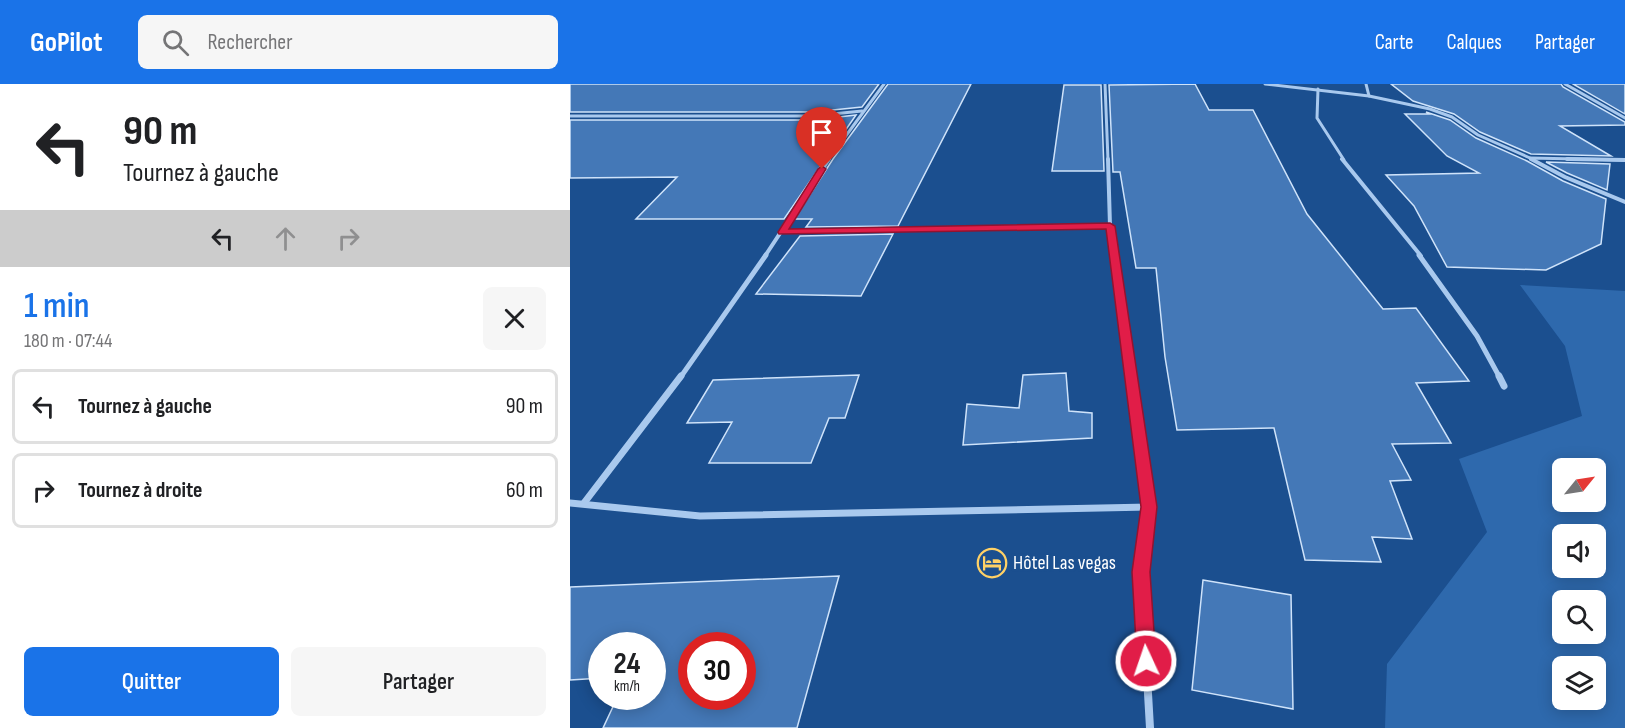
<!DOCTYPE html>
<html lang="fr">
<head>
<meta charset="utf-8">
<style>
  :root { --surface:#fff; --page:#f6f6f6; --text:#202124; --muted:#757577; --line:#e0e0e0; --accent:#1a73e8 }
  body { margin:0; font-family:"Sofia Sans Condensed",sans-serif; background:var(--page); color:var(--text); height:100vh; display:flex; flex-direction:column; font-size:22px; white-space:nowrap }
  * { box-sizing:border-box; margin:0 }
  p { font-size:20px; color:var(--muted) }
  .icon { flex:none; width:33px; height:33px; fill:none; stroke:currentColor; stroke-width:2; stroke-linecap:round; stroke-linejoin:round }
  .map { position:relative; flex:1; overflow:hidden }
  .panel { display:flex; flex-direction:column; background:var(--surface); width:570px }
  .panel>* { flex:none }
  .banner { background:#fff; color:var(--text); overflow:hidden }
  .needle { width:39px; rotate:60deg }
  .controls { position:absolute; left:982px; top:374px; display:grid; gap:12px }
  .controls a { display:grid; place-items:center; width:54px; height:54px; border-radius:9px; background:var(--surface); box-shadow:0 3px 15px #0003; font-size:30px }
  .speed { position:absolute; left:18px; top:548px; display:flex; gap:12px; font-size:30px; font-weight:700; text-align:center }
  .speed>* { display:grid; place-content:center; width:78px; height:78px; border-radius:50%; background:var(--surface); box-shadow:0 3px 15px #0003; line-height:1 }
  .speed small { font-size:15px; font-weight:400 }
  .speed .limit { border:9px solid #d22; background:#fff; color:#111 }
  .pin { position:absolute; display:grid; place-items:center; width:51px; height:51px; color:#fff; margin:-62px -26px; border-radius:50% 50% 50% 0; rotate:-45deg; box-shadow:0 0 6px #0007 }
  .pin .icon { rotate:45deg }
  .me { position:absolute; width:66px; margin:-33px; rotate:357deg; stroke-linejoin:round; filter:drop-shadow(0 0 4px #0008) }
  .turn { display:flex; align-items:center; gap:21px; height:126px; padding:0 24px; font-size:27px }
  .turn .icon { width:78px; height:78px; stroke-width:2.5 }
  .turn b { display:block; font-size:42px; line-height:51px }
  .lanes { display:flex; align-items:center; height:57px; padding:0 24px; background:#0003; justify-content:center; gap:30px; direction:ltr }
  .lanes .off { opacity:.35 }
  .round { display:grid; place-items:center; flex:none; width:63px; height:63px; border-radius:9px; background:var(--page) }
  .head { display:flex; align-items:center; justify-content:space-between; height:102px; padding:0 24px }
  h1 { font-size:36px; font-weight:600; line-height:45px; color:var(--accent) }
  .primary-button { display:flex; gap:12px; margin-top:auto; padding:12px 24px }
  .primary-button a { flex:1; height:69px; border-radius:9px; background:var(--accent); color:#fff; font-size:24px; font-weight:600; line-height:69px; text-align:center }
  .primary-button a+a { background:var(--page); color:var(--text) }
  ul { padding:0; list-style:none }
  li { display:flex; align-items:center; gap:18px; height:75px; margin:0 12px 9px; padding:0 12px; border:3px solid var(--line); border-radius:9px }
  li div { flex:1 }
  li b { display:block; font-size:22px }
  li em { font-style:normal }
  header { display:flex; align-items:center; gap:36px; box-sizing:border-box; height:84px; padding:0 30px; background:var(--accent); color:#fff }
  header strong { font-size:28px }
  nav { display:flex; gap:33px; margin-inline-start:auto; font-size:21px }
  .search { width:420px; height:54px; background:var(--page); display:flex; align-items:center; gap:15px; box-sizing:border-box; padding:0 21px; border-radius:9px; color:var(--muted); font-size:22px }
  main { display:flex; flex:1; min-height:0 }
  .map>svg:first-child { display:block }
  .green { fill:#2e69ad; fill-rule:evenodd }
  .building { fill:#4478b7; stroke:#cfe3fa; stroke-width:1.5; fill-rule:evenodd }
  .lines { fill:none; stroke-linecap:round; stroke-linejoin:round }
  .minor-far4 { stroke:#a9c9ee; stroke-width:3 }
  .minor-far3 { stroke:#a9c9ee; stroke-width:4 }
  .minor-far2 { stroke:#a9c9ee; stroke-width:5 }
  .minor-far1 { stroke:#a9c9ee; stroke-width:7 }
  .minor { stroke:#a9c9ee; stroke-width:8 }
  .route { fill:#e11d48; stroke:#92132f; stroke-width:1.5 }
  .labels { text-anchor:middle; dominant-baseline:central; stroke-width:6; stroke-linejoin:round; paint-order:stroke }
  .near-poi-label { font-size:20px; fill:#fff; stroke:#1b4f8f; text-anchor:start }
</style>
</head>
<body>
<header>
<strong>GoPilot</strong>
<div class="search"><svg class="icon" aria-label="search" viewBox="0 0 24 24"><circle cx="10" cy="10" r="6"/><path d="M15 15l6 6"/></svg>Rechercher</div>
<nav><a>Carte</a><a>Calques</a><a>Partager</a></nav>
</header>
<main>
<section class="panel">
<div class="banner">
<div class="turn"><svg class="icon" aria-label="left" viewBox="0 0 24 24"><path d="M17 20v-9H6M10 6l-5 5 5 5"/></svg><div><b>90 m</b>Tournez à gauche</div></div>
<div class="lanes"><svg class="icon" aria-label="left" viewBox="0 0 24 24"><path d="M17 20v-9H6M10 6l-5 5 5 5"/></svg><svg class="icon off" aria-label="ahead" viewBox="0 0 24 24"><path d="M12 20V5M6 11l6-6 6 6"/></svg><svg class="icon off" aria-label="right" viewBox="0 0 24 24"><path d="M7 20v-9h11M14 6l5 5-5 5"/></svg></div>
</div>
<div class="head"><div><h1>1 min</h1><p>180 m · 07:44</p></div><a class="round"><svg class="icon" aria-label="close" viewBox="0 0 24 24"><path d="M6 6l12 12M18 6L6 18"/></svg></a></div>
<ul>
<li><svg class="icon" aria-label="left" viewBox="0 0 24 24"><path d="M17 20v-9H6M10 6l-5 5 5 5"/></svg><div><b>Tournez à gauche</b></div><em>90 m</em></li>
<li><svg class="icon" aria-label="right" viewBox="0 0 24 24"><path d="M7 20v-9h11M14 6l5 5-5 5"/></svg><div><b>Tournez à droite</b></div><em>60 m</em></li>
</ul>
<div class="primary-button"><a>Quitter</a><a>Partager</a></div>
</section>
<div class="map">
<svg width="1055" height="644" viewBox="0 0 1055 644">
  <rect width="100%" height="100%" fill="#1b4f8f"/>
  <path class="green" d="M950 201 1055 207V644H815L817 580 917 448 889 375 1012 332 995 262ZM993 384H1026V417H993ZM993 450H1026V483H993ZM993 516H1026V549H993ZM993 582H1026V615H993Z"/>
  <g class="building">
    <polygon points="0,0 309,0 292,23 243,28 0,28"/>
    <polygon points="318,0 401,0 328,142 236,143 242,135 224,135 263,75"/>
    <polygon points="625,0 639,26 683,26 737,130 813,225 846,224 899,297 846,299 881,359 822,360 841,396 820,397 842,455 802,453 811,478 735,476 704,344 607,346 595,273 586,184 566,184 550,88 543,88 539,1"/>
    <polygon points="821,0 991,0 993,3 1055,38 1055,41 990,42 1041,72 961,70 910,48 884,30 843,17"/>
    <polygon points="1003,0 1055,0 1055,30"/>
    <polygon points="494,1 531,1 534,87 482,87"/>
    <polygon points="856,28 880,36 906,54 957,77 993,97 1036,115 1031,160 976,186 877,183 844,122 816,91 909,89 877,72 835,30 859,30"/>
    <polygon points="286,31 214,135 66,135 107,93 0,94 0,36 243,36"/>
    <polygon points="976,78 1040,80 1037,106 997,89"/>
    <polygon points="323,150 291,212 186,210 230,152"/>
    <polygon points="496,289 499,327 522,329 522,354 393,361 397,320 449,324 453,291"/>
    <polygon points="289,291 275,334 259,334 241,379 139,379 162,338 117,339 143,296"/>
    <path d="M269 492 227 644H33L48 612H82V561H32V594L0 596V503ZM122 561H172V612H122Z"/>
    <polygon points="633,496 721,511 723,625 622,606"/>
  </g>
  <g class="lines">
    <g class="minor-far4">
      <polyline points="535,0 538,76"/>
      <polyline points="695,0 799,12 860,25 882,33 908,51 960,74"/>
      <polyline points="796,0 799,12"/>
      <polyline points="995,0 1055,34"/>
      <polyline points="748,5 747,34 774,76"/>
      <polyline points="0,32 243,32 292,27"/>
      <polyline points="258,76 314,0"/>
      <polyline points="964,76 960,74 1055,76"/>
    </g>
    <g class="minor-far3">
      <polyline points="538,75 540,142 544,172"/>
      <polyline points="772,75 851,172"/>
      <polyline points="961,75 995,93 1055,118"/>
      <polyline points="997,75 1055,76"/>
      <polyline points="212,148 540,142"/>
      <polyline points="195,172 259,75"/>
    </g>
    <g class="minor-far2">
      <polyline points="544,171 561,294"/>
      <polyline points="849,171 907,252 930,294"/>
      <polyline points="110,294 196,171"/>
    </g>
    <g class="minor-far1">
      <polyline points="561,292 579,423 576,448"/>
      <polyline points="929,292 934,302"/>
      <polyline points="0,419 130,432 579,423"/>
      <polyline points="14,419 111,292"/>
    </g>
    <polyline class="minor" points="576,447 571,488 580,644"/>
  </g>
  <polygon class="route" points="252,82 256,85 219,145 540,139 545,142 587,423 580,488 586,577 583,584 576,586 570,584 567,577 562,488 571,423 536,145 209,150 208,148 248,85"/>
  <defs>
    <g id="hotel-ring" transform="scale(1.5)"><circle r="9.5" fill="#1b4f8f" stroke="#ffd166" stroke-width="1.5"/><path d="M-6-4.5h1.5V1H6V5H4.5V3h-9V5H-6ZM-4 0a1.8 1.8 0 1 1 3.6 0ZM.5 0V-2.5h3Q6-2.5 6 0Z" fill="#ffd166"/></g>
  </defs>
  <g fill-rule="evenodd">
    <use href="#hotel-ring" x="422" y="479"/>
  </g>
  <g class="labels">
    <g class="near-poi-label">
      <text x="443" y="479">Hôtel Las vegas</text>
    </g>
  </g>
</svg>
<div class="controls">
<a><svg class="needle" viewBox="-14 -14 28 28"><path d="M0-13l5 13h-10z" fill="#e53935"/><path d="M0 13l5-13h-10z" fill="#757577"/></svg></a>
<a><svg class="icon" aria-label="sound" viewBox="0 0 24 24"><path d="M4 9h4l5-4v14l-5-4H4zM17 9q2 3 0 6"/></svg></a>
<a><svg class="icon" aria-label="search" viewBox="0 0 24 24"><circle cx="10" cy="10" r="6"/><path d="M15 15l6 6"/></svg></a>
<a><svg class="icon" aria-label="layers" viewBox="0 0 24 24"><path d="M12 4l9 5-9 5-9-5zM3 14l9 5 9-5"/></svg></a>
</div>
<div class="speed"><div>24<small>km/h</small></div><div class="limit">30</div></div>
<div class="pin" style="left:252px;top:85px;background:#d93025"><svg class="icon" aria-label="arrive" viewBox="0 0 24 24"><path d="M6 21V4h12l-3 4 3 4H6"/></svg></div>
<svg class="me" style="left:576px;top:577px" viewBox="-20 -20 40 40"><circle r="17" fill="#e11d48" stroke="#fff" stroke-width="3"/><path d="M0-11L8 9 0 5-8 9z" fill="#fff"/></svg>
</div>
</main>
</body>
</html>
